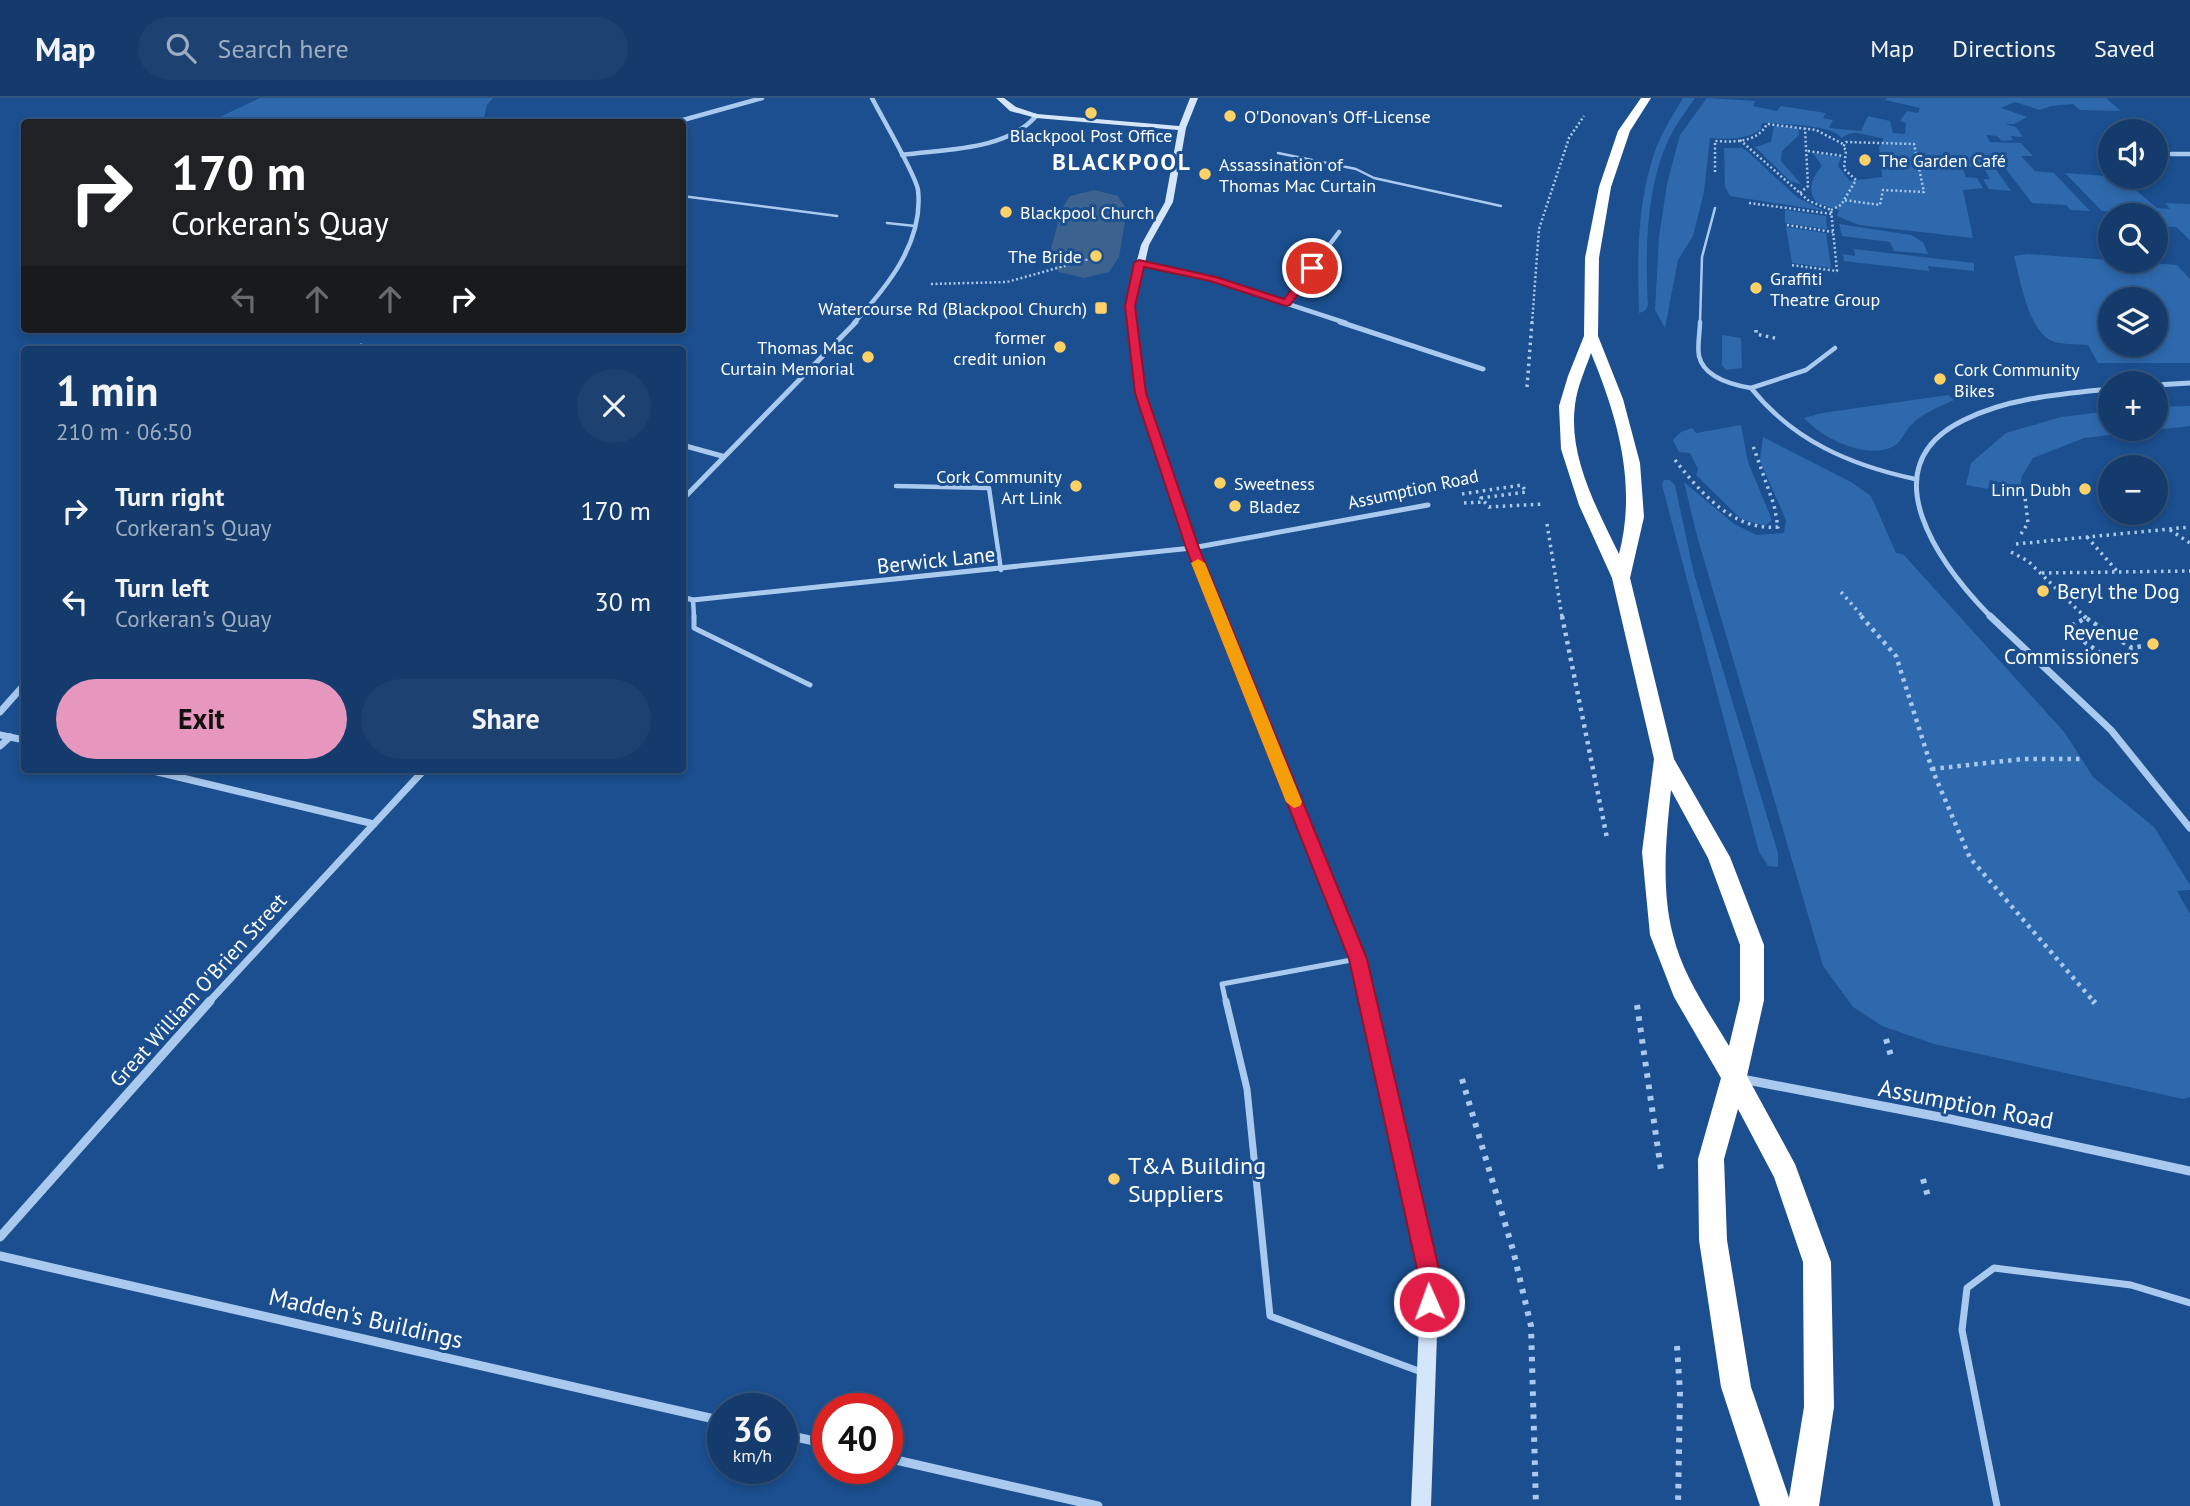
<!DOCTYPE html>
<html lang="en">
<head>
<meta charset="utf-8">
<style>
  :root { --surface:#143b6b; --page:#1d4271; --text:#f1f3f6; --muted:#9dadc1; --line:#33557e; --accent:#e797bd }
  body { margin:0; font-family:"PT Sans",sans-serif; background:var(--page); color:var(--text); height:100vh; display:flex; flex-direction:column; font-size:26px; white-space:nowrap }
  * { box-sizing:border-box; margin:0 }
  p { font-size:23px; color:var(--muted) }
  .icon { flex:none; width:38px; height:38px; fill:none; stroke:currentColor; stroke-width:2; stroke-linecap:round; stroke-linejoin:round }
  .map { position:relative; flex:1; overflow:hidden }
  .side { position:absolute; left:21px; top:248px; width:665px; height:427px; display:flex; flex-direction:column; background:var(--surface); border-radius:7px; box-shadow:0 4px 10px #0003,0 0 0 2px var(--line) }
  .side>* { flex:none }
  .guide { position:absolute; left:21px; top:21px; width:665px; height:214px; border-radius:7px; box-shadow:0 4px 10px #0003,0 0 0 2px var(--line); background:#202124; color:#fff; overflow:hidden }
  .controls { position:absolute; left:2098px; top:21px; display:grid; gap:14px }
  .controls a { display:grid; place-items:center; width:70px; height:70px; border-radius:50%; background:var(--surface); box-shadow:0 4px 10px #0003,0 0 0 2px var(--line); font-size:35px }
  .speed { position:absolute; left:707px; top:1295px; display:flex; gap:14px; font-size:35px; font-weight:700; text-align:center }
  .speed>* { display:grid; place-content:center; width:91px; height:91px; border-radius:50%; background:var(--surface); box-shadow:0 4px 10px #0003,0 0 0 2px var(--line); line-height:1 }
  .speed small { font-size:18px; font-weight:400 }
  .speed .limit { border:10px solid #d22; background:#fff; color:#111 }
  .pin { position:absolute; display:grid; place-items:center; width:60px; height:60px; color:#fff; margin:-30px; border:4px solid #fff; border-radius:50%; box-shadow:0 2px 7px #0007 }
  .me { position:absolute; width:77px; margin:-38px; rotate:358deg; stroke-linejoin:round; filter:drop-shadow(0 0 5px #0008) }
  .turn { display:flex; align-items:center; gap:24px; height:147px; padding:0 35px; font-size:32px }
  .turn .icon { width:91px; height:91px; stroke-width:2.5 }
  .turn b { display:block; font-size:49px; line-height:60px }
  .lanes { display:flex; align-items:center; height:66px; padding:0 35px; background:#0003; justify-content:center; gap:35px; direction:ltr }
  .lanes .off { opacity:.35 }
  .round { display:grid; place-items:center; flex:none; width:74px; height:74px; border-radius:37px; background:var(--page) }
  .summary { display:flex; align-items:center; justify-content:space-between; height:119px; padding:0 35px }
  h1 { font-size:42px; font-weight:700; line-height:52px }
  .primary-button { display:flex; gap:14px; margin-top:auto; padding:14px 35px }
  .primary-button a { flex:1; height:80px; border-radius:42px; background:var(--accent); color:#111; font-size:28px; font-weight:700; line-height:80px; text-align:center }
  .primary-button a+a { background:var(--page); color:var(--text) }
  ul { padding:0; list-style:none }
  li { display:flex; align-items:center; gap:21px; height:91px; padding:0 35px }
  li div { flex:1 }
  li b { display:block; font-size:26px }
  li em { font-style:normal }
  header { display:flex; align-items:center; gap:42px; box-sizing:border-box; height:98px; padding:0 35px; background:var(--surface); border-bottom:2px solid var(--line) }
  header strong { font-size:33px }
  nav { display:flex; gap:38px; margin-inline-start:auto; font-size:24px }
  .search { width:490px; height:63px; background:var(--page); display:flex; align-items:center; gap:18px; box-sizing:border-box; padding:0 24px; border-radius:38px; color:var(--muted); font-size:26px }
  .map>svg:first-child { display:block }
  .green { fill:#2e69ad; fill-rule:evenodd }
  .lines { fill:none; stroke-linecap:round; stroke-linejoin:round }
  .river { fill:#3c6290; fill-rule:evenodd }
  .path-far3 { stroke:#a9c9ee; stroke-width:2.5; stroke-dasharray:2 2.5; stroke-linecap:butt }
  .path-far2 { stroke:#a9c9ee; stroke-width:3.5; stroke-dasharray:2.5 4.5; stroke-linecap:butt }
  .path-far1 { stroke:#a9c9ee; stroke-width:4.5; stroke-dasharray:3.5 5; stroke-linecap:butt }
  .path { stroke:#a9c9ee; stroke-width:6; stroke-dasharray:4.5 7; stroke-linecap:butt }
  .lane-far3 { stroke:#a9c9ee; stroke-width:2.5 }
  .lane-far2 { stroke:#a9c9ee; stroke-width:4.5 }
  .lane-far1 { stroke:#a9c9ee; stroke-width:5 }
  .lane { stroke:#a9c9ee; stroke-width:7 }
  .street-far3 { stroke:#a9c9ee; stroke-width:4.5 }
  .street-far2 { stroke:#a9c9ee; stroke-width:5 }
  .street-far1 { stroke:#a9c9ee; stroke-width:7 }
  .street { stroke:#a9c9ee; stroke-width:9 }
  .secondary { fill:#d6e6fa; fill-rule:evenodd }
  .highway { fill:#fff; fill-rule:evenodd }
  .route { fill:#e11d48; stroke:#92132f; stroke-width:2 }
  .slow { fill:#f59e0b }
  .poi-dot { fill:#ffd166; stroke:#1b4f8f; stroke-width:2.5 }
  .labels { text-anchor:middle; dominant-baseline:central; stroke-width:6; stroke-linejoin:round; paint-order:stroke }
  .far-poi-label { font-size:18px; fill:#fff; stroke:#1b4f8f; text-anchor:start }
  .far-street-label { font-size:18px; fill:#fff; stroke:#1b4f8f }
  .street-label { font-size:21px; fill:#fff; stroke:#1b4f8f }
  .poi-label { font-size:21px; fill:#fff; stroke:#1b4f8f; text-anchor:start }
  .far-district-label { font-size:23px; font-weight:bold; letter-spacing:2px; fill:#fff; stroke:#1b4f8f }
  .near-street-label { font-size:24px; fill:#fff; stroke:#1b4f8f }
  .near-poi-label { font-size:24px; fill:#fff; stroke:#1b4f8f; text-anchor:start }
</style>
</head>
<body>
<header>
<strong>Map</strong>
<div class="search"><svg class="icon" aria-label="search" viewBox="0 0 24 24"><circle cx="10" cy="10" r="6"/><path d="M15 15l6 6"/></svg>Search here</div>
<nav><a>Map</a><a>Directions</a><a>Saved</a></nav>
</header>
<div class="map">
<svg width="2190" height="1408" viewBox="0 0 2190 1408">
  <rect width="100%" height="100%" fill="#1b4f8f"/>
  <g class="green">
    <polygon points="260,0 493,0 487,7 483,24 209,24"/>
    <path d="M1683 0H1695C1686 13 1676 26 1669 41 1646 88 1645 155 1648 207L1645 213 1639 215C1637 161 1637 105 1655 53 1662 34 1673 17 1683 0Z"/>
    <path d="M1707 0 1755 3 1753 8 1777 13 1781 8 1826 15 1823 20 1833 22 1829 30 1861 33 1868 18 1890 23 1893 35 1905 36 1906 25 1900 23 1907 13 1918 15 1920 10 1885 2 1887 0H2106L2121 13 2080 12 2073 6 2051 8 2040 12 2015 4 2001 10 2027 19 2014 26H2005L2016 29 2023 39 2011 38 2013 42 2002 43 1997 38 1986 37 1990 44 2021 45 2033 58H2021L2035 73 2054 75 2090 113 2071 112 2066 107 2032 105 2005 70H1995L2011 93 1989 91 1983 81H1990L1984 70 1961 68 1966 79 1977 80 1983 90 1963 92 1973 140 1859 127 1837 118 1839 112 1817 105C1806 93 1813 78 1822 68L1813 55 1841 59 1838 68 1850 83 1882 79 1879 48 1883 46V40C1869 39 1854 29 1842 40 1831 26 1781 26 1762 25L1761 31C1747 42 1727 41 1710 40L1704 94 1693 138 1678 162 1665 230 1655 212 1659 139 1667 86 1680 37Z"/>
    <polygon points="1774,28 1798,30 1799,37 1782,53 1781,63 1802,87 1790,83 1755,49 1771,44"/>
    <polygon points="1724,50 1742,50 1747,53 1798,100 1825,113 1730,98 1725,89"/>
    <polygon points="2065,75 2120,79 2157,110 2170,111 2165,105 2190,106 2190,142 2176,129 2156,128 2156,117 2102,113"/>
    <polygon points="1785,112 1826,118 1827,131 1785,125"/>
    <polygon points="1839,126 1911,137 1923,144 1928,156 1894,153 1890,144 1842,138"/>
    <polygon points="1786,129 1826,135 1831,170 1792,165"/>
    <polygon points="1854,151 1974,165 1974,173 1928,168 1929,173 1844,163 1843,156 1855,158"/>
    <path d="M2028 156 2177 167 2190 181V265H2098L2088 247C2077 246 2059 247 2050 242 2028 230 2020 181 2014 158ZM2110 201H2156V247H2110Z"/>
    <polygon points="1722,237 1741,240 1742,270 1726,272 1722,267"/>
    <path d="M1948 297 1954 302C1939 309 1922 315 1911 327 1905 333 1901 344 1894 348 1867 363 1822 340 1804 320L1822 315Z"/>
    <polygon points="2190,308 2190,328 2084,340 2033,360 2022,378 2020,389 1990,382 1988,391 1966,387 1971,365 2006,335 2061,319 2110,313 2110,331 2156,331 2156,309"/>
    <polygon points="1741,327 1748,364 1772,422 1765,428 1741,421 1696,377 1698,371 1690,355 1679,354 1673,342 1681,334 1692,330 1696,335"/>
    <polygon points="1763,339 1851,384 1871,398 1896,455 1903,456 2065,635 2093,679 2154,729 2190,787 2190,792 2177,793 2190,816 2190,999 2183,1001 1934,946 1882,928 1853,909 1823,868 1697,438 1684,384 1734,426 1757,437 1784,435 1786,422 1760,363"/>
    <polygon points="1664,382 1670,382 1675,387 1694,476 1778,755 1778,769 1768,768 1759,754 1662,387"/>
  </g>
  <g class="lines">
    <polygon class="river" points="1094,92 1118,98 1127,112 1119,159 1109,174 1084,180 1059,174 1049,159 1061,112 1070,98"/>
    <g class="path-far3">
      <polyline points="1740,42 1809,103 1831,112 1837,173 1791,167"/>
      <polyline points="1808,53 1843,58"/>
      <path d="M1715 74V43C1734 44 1757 45 1767 26L1816 32 1845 47"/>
      <polyline points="1800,95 1808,88 1805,30"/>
      <polyline points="1749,105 1832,116"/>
      <polyline points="1831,112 1841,107 1856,82 1844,71 1846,52 1843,49 1846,44 1914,46 1924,94 1883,92 1880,107 1844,102"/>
      <polyline points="1787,127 1833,134"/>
      <polyline points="931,186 1007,184 1104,157"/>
      <polyline points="1532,225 1539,131 1569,40 1584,18"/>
    </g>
    <g class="path-far2">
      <polyline points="1756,232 1756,236 1779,241"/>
      <polyline points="1527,289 1532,224"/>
      <path d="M1675 362C1701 395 1733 433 1778 429L1774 407 1752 345"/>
      <polyline points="1462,396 1522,387 1526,394 1481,400 1489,409 1543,406"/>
      <polyline points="1464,405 1483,404"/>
      <polyline points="1547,426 1562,519"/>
      <polyline points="2170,432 2190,445"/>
      <polyline points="2021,436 2028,425 2024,391"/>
      <polyline points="2087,439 2117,473"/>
      <polyline points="2016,446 2190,429"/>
      <polyline points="2011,454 2028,463 2085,519"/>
      <polyline points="2042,475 2190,473"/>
      <polyline points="1841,494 1863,519"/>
    </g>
    <g class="path-far1">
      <polyline points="1562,518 1607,740"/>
      <polyline points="1861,518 1896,558 1932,671 1970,760 2095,905"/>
      <polyline points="2084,518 2086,520"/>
      <polyline points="2096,566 2105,558 2065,531 2086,520 2132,550 2153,546"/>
      <polyline points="1932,671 2023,661 2084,661"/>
    </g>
    <g class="path">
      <polyline points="2093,903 2095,905"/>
      <polyline points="1637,907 1661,1072"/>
      <polyline points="1886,941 1891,958"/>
      <polyline points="1462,981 1513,1152 1531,1228 1536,1408"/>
      <polyline points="1923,1081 1929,1102"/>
      <polyline points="1677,1248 1680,1294 1678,1408"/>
    </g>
    <g class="lane-far3">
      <polyline points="1278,55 1356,71 1374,80 1501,108"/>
      <polyline points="682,98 837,118"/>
      <polyline points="887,125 915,128"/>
      <polyline points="1700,225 1702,159 1715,110"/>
    </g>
    <g class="lane-far2">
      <path d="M1700 224C1700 234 1697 248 1699 258 1704 280 1733 287 1751 290"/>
      <path d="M1835 250 1806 272 1751 290C1794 343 1850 367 1915 381"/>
      <polyline points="896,388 989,390 1001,472"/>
      <polyline points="693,502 694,519"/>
    </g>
    <g class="lane-far1">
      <polyline points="694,518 694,530 810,587"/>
      <polyline points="1226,905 1222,886 1357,861"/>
    </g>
    <g class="lane">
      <polyline points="1226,903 1247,991 1270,1218 1424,1275"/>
      <polyline points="1997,1408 1962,1232 1967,1190 1994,1170 2131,1187 2190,1205"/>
    </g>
    <g class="street-far3">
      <polyline points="548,22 683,22 762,0"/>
      <polyline points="2171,56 2190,56"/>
      <path d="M902 57C944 51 1006 53 1036 18"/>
      <polyline points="1139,165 1212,181 1346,225"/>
      <polyline points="1286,205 1339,134"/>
      <path d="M854 225C886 190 924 145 918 92 916 77 881 18 872 0"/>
    </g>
    <g class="street-far2">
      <polyline points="1340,224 1483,271"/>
      <polyline points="360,252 361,248"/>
      <polyline points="2156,287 2190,285"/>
      <polyline points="682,347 722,358"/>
      <polyline points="682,402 856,224"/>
      <polyline points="682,499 693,502 1192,450 1428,407"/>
      <path d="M1991 519C1942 469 1866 369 1964 322 2008 300 2061 296 2110 291"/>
    </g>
    <g class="street-far1">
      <polyline points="1990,518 2111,632 2190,730"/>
      <polyline points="0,614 24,587"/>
      <polyline points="0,637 24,642"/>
      <polyline points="0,648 10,639"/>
      <polyline points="149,672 374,726"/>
      <polyline points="208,905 424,672"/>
    </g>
    <g class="street">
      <polyline points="1742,981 1950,1021 2190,1073"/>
      <polyline points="0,1139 210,903"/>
      <polyline points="0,1158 723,1323"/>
      <polyline points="782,1336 828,1346"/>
      <polyline points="887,1360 1098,1408"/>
    </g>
    <polygon class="secondary" points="996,0 1004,0 1016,9 1037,16 1179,28 1190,0 1198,0 1186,30 1173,104 1149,147 1135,208 1145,295 1198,450 1366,861 1439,1180 1431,1408 1411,1408 1421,1180 1350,861 1186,450 1135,295 1125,208 1141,147 1165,104 1178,32 1036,20 1010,13"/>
    <path class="highway" d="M1641 0H1651L1630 33 1611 89 1599 160 1598 238 1623 301 1640 365 1644 419 1630 480 1674 661 1730 759 1764 847V902L1747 978 1795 1066 1831 1164 1834 1309 1819 1408H1760L1721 1289 1699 1142 1698 1061 1721 980 1674 899 1650 837 1642 754 1654 661 1612 480 1579 407 1561 351 1559 308 1568 278 1584 238 1585 160 1599 89 1618 33ZM1591 255C1618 320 1637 387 1619 456 1597 411 1568 358 1575 307 1577 289 1585 272 1591 255ZM1671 692 1708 760 1740 847V902L1729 948C1708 913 1683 878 1673 837 1661 792 1666 738 1671 692ZM1738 1011 1774 1079 1803 1164 1804 1309 1789 1400 1751 1289 1727 1142 1724 1061Z"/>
  </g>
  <polygon class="route" points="1139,162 1216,179 1284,201 1309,168 1317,170 1290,207 1286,208 1210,183 1144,169 1135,208 1146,295 1199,450 1367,861 1441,1180 1440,1204 1437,1212 1429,1215 1422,1212 1418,1204 1419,1180 1349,861 1186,450 1135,295 1125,208 1134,165"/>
  <polygon class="slow" points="1198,461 1205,465 1302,704 1300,708 1294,710 1286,704 1191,465"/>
  <g class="poi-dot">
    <circle cx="1091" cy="15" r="7"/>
    <circle cx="1230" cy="18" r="7"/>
    <circle cx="1865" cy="62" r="7"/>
    <circle cx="1205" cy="76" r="7"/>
    <circle cx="1006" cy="114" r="7"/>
    <circle cx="1096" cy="158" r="7"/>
    <circle cx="1756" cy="190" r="7"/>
    <rect x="1094" y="203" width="14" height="14" rx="3.5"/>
    <circle cx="1060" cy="249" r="7"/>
    <circle cx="868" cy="259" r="7"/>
    <circle cx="1940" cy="281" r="7"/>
    <circle cx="1220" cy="385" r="7"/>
    <circle cx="1076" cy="388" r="7"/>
    <circle cx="2085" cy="391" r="7"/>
    <circle cx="1235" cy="408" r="7"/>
    <circle cx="2043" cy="493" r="7"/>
    <circle cx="2153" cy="546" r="7"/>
    <circle cx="1114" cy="1081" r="7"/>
  </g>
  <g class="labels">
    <g class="far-poi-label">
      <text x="1244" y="18">O'Donovan's Off-License</text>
      <text x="1091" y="37" text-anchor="middle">Blackpool Post Office</text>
      <text x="1879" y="62">The Garden Café</text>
      <text x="1219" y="66">Assassination of<tspan x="1219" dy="21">Thomas Mac Curtain</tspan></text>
      <text x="1020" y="114">Blackpool Church</text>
      <text x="1082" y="158" text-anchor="end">The Bride</text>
      <text x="1770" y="180">Graffiti<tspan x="1770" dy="21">Theatre Group</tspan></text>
      <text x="1087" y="210" text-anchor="end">Watercourse Rd (Blackpool Church)</text>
      <text x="1046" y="239" text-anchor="end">former<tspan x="1046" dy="21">credit union</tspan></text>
      <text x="854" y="249" text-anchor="end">Thomas Mac<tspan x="854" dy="21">Curtain Memorial</tspan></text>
      <text x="1954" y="271">Cork Community<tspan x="1954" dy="21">Bikes</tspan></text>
      <text x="1062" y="378" text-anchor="end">Cork Community<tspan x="1062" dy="21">Art Link</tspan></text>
      <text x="1234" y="385">Sweetness</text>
      <text x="2071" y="391" text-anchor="end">Linn Dubh</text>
      <text x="1249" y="408">Bladez</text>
    </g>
    <g class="far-street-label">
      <text transform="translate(1413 391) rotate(-12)">Assumption Road</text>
    </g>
    <g class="street-label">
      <text transform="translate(936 462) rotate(-6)">Berwick Lane</text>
      <text transform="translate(198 892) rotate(-48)">Great William O'Brien Street</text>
    </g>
    <g class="poi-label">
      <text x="2057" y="493">Beryl the Dog</text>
      <text x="2139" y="534" text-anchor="end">Revenue<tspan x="2139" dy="24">Commissioners</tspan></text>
    </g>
    <g class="far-district-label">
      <text x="1122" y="63">BLACKPOOL</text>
    </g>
    <g class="near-street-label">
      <text transform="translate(1966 1006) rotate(11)">Assumption Road</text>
      <text transform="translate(366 1220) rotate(13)">Madden's Buildings</text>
    </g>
    <g class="near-poi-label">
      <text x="1128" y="1067">T&amp;A Building<tspan x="1128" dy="28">Suppliers</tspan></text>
    </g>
  </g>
</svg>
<div class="controls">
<a><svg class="icon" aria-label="sound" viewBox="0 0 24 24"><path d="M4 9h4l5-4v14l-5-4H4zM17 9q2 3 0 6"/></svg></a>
<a><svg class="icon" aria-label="search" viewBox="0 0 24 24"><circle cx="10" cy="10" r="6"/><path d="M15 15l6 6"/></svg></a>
<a><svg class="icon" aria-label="layers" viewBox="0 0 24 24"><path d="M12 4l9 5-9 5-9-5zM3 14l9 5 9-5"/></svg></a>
<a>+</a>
<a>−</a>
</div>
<div class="speed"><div>36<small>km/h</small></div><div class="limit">40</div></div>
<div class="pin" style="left:1312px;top:170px;background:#d93025"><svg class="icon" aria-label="arrive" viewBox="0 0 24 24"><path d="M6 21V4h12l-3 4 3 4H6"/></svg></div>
<svg class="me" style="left:1429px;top:1204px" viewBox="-20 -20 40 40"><circle r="17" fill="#e11d48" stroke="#fff" stroke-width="3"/><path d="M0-11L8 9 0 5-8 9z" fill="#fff"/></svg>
<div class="guide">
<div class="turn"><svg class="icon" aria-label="right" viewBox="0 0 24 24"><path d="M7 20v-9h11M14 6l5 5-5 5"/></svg><div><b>170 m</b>Corkeran's Quay</div></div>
<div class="lanes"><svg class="icon off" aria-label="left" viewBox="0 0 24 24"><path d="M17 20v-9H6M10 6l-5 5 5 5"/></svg><svg class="icon off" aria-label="ahead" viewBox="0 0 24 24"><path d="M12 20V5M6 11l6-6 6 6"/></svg><svg class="icon off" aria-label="ahead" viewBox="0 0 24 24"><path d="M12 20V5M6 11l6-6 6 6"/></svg><svg class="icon" aria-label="right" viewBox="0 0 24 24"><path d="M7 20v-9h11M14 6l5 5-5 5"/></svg></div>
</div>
<section class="side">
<div class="summary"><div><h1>1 min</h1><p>210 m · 06:50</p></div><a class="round"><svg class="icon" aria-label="close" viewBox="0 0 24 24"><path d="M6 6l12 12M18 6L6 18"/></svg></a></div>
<ul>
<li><svg class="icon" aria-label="right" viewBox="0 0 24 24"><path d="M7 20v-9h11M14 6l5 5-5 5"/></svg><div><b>Turn right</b><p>Corkeran's Quay</p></div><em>170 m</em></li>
<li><svg class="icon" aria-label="left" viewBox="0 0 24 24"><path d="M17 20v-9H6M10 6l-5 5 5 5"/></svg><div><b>Turn left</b><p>Corkeran's Quay</p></div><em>30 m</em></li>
</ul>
<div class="primary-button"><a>Exit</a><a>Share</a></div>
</section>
</div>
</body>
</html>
